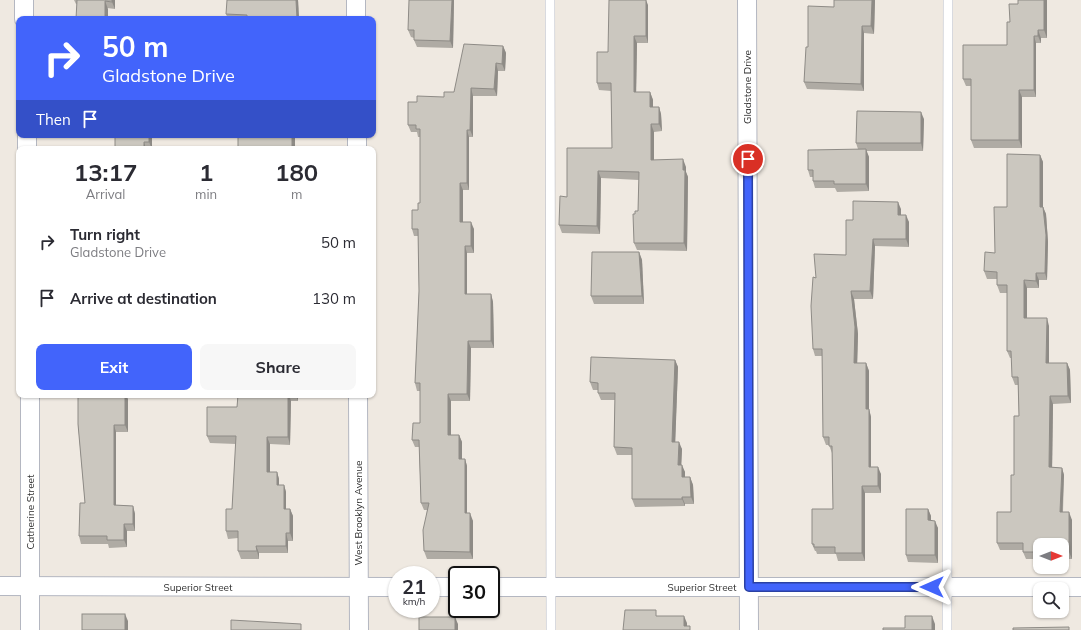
<!DOCTYPE html>
<html lang="en">
<head>
<meta charset="utf-8">
<style>
  :root { --surface:#fff; --page:#f7f7f7; --text:#2b2b33; --muted:#7c7c81; --accent:#4264fb }
  body { margin:0; font-family:Mulish,sans-serif; background:var(--page); color:var(--text); height:100vh; display:flex; flex-direction:column; font-size:15px; white-space:nowrap }
  * { box-sizing:border-box; margin:0 }
  p { font-size:13px; color:var(--muted) }
  .icon { flex:none; width:22px; height:22px; fill:none; stroke:currentColor; stroke-width:2; stroke-linecap:round; stroke-linejoin:round }
  .map { position:relative; flex:1; overflow:hidden }
  .details { position:absolute; left:16px; top:146px; width:360px; height:252px; display:flex; flex-direction:column; background:var(--surface); border-radius:8px; box-shadow:0 1px 3px #0004 }
  .details>* { flex:none }
  .banner { position:absolute; left:16px; top:16px; width:360px; height:122px; border-radius:8px; box-shadow:0 1px 3px #0004; background:#4264fb; color:#fff; overflow:hidden }
  .needle { width:26px; rotate:90deg }
  .buttons { position:absolute; left:1033px; top:538px; display:grid; gap:8px }
  .buttons a { display:grid; place-items:center; width:36px; height:36px; border-radius:8px; background:var(--surface); box-shadow:0 1px 3px #0004; font-size:20px }
  .speed { position:absolute; left:388px; top:566px; display:flex; gap:8px; font-size:20px; font-weight:700; text-align:center }
  .speed>* { display:grid; place-content:center; width:52px; height:52px; border-radius:50%; background:var(--surface); box-shadow:0 1px 3px #0004; line-height:1 }
  .speed small { font-size:10px; font-weight:400 }
  .speed .limit { border:2px solid #111; border-radius:6px; background:#fff; color:#111 }
  .pin { position:absolute; display:grid; place-items:center; width:34px; height:34px; color:#fff; margin:-17px; border:2px solid #fff; border-radius:50%; box-shadow:0 1px 4px #0007 }
  .me { position:absolute; width:44px; margin:-22px; rotate:270deg; stroke-linejoin:round; filter:drop-shadow(0 0 3px #0008) }
  .turn { display:flex; align-items:center; gap:14px; height:84px; padding:0 20px; font-size:18px }
  .turn .icon { width:52px; height:52px; stroke-width:2.5 }
  .turn b { display:block; font-size:28px; line-height:34px }
  .then { display:flex; align-items:center; height:38px; padding:0 20px; background:#0003; gap:8px; font-size:15px }
  .eta { display:flex; justify-content:space-evenly; align-items:center; height:68px; text-align:center }
  .eta b { font-size:24px; font-weight:700; line-height:28px }
  .button { display:flex; gap:8px; margin-top:auto; padding:8px 20px }
  .button a { flex:1; height:46px; border-radius:8px; background:var(--accent); color:#fff; font-size:16px; font-weight:700; line-height:46px; text-align:center }
  .button a+a { background:var(--page); color:var(--text) }
  ul { padding:0; list-style:none }
  li { display:flex; align-items:center; gap:12px; height:56px; padding:0 20px }
  li div { flex:1 }
  li b { display:block; font-size:15px }
  li em { font-style:normal }
  .map>svg:first-child { display:block }
  .lines { fill:none; stroke-linecap:round; stroke-linejoin:round }
  .service-casing { stroke:#b4b7c1; stroke-width:10 }
  .minor-casing { stroke:#b4b7c1; stroke-width:20 }
  .service { stroke:#fff; stroke-width:9 }
  .minor { stroke:#fff; stroke-width:18 }
  .wall { fill:#afaba4 }
  .shaded-wall { fill:#8e8b86 }
  .building { fill:#cbc7bf; stroke:#8e8b86 }
  .route-casing { stroke:#2b41a3; stroke-width:10 }
  .route { stroke:#4264fb; stroke-width:7 }
  .labels { text-anchor:middle; dominant-baseline:central; stroke-width:3; stroke-linejoin:round; paint-order:stroke }
  .street-label { font-size:10px; fill:#2e2e2e; stroke:#fff }
</style>
</head>
<body>
<div class="map">
<svg width="1081" height="630" viewBox="0 0 1081 630">
  <rect width="100%" height="100%" fill="#efe9e1"/>
  <g class="lines">
    <g class="service-casing">
      <g id="service">
        <polyline points="550,0 551,630"/>
        <polyline points="947,630 948,0"/>
      </g>
    </g>
    <g class="minor-casing">
      <g id="minor">
        <polyline points="24,0 24,19"/>
        <polyline points="356,0 356,19"/>
        <polyline points="747,0 749,630"/>
        <polyline points="27,135 27,149"/>
        <polyline points="357,135 357,149"/>
        <polyline points="30,395 30,630"/>
        <polyline points="358,395 359,630"/>
        <polyline points="0,586 397,587"/>
        <polyline points="431,587 457,587"/>
        <polyline points="491,587 1081,587"/>
      </g>
    </g>
    <use href="#service" class="service"/>
    <use href="#minor" class="minor"/>
  </g>
  <g class="wall">
    <polygon points="74,0 115,0 115,9 76,4"/>
    <polygon points="298,0 299,19 228,19 226,14"/>
    <polygon points="454,0 453,48 417,47 414,40 414,38 411,37 408,30"/>
    <polygon points="834,0 875,0 874,34 864,33 864,91 807,89 804,82 808,47 834,7"/>
    <polygon points="1018,0 1047,0 1047,38 1041,38 1041,43 1036,43 1036,97 1022,97 1022,148 974,148 971,140 971,86 966,86 963,79 1007,45 1018,4"/>
    <polygon points="648,5 648,43 637,43 636,92 650,92 653,100 653,107 659,107 661,114 662,131 654,132 654,160 686,167 686,172 688,177 687,251 637,250 634,243 635,214 638,211 639,180 601,178 600,234 562,233 559,225 567,197 612,148 611,91 599,90 597,83 608,52"/>
    <polygon points="503,46 506,53 505,71 498,71 497,96 473,96 473,137 469,137 469,190 463,190 463,222 474,229 474,253 467,253 467,294 491,294 493,302 494,348 471,348 470,401 451,401 451,435 459,435 462,442 462,459 465,459 467,466 467,513 473,521 473,559 427,559 424,551 427,510 424,510 421,503 419,447 415,447 412,440 420,423 420,391 417,391 415,383 419,291 418,236 414,236 412,229 418,210 420,203 420,137 418,137 417,132 411,132 408,125 417,102 444,97 454,92"/>
    <polygon points="924,119 923,151 866,151 869,157 869,191 837,192 835,188 815,188 813,181 813,177 810,177 808,170 858,149 856,143"/>
    <polygon points="115,135 156,135 156,136 152,136 152,149 115,149"/>
    <polygon points="1040,155 1043,162 1043,207 1046,214 1048,242 1047,280 1039,280 1039,288 1027,288 1027,318 1049,326 1049,363 1067,363 1070,370 1071,403 1053,404 1052,467 1062,468 1064,475 1063,512 1072,520 1072,559 1062,559 1062,545 1040,545 1040,559 1026,559 1023,552 1023,550 1000,550 997,543 1011,512 1019,416 1018,385 1015,385 1012,377 1012,358 1010,358 1007,351 1007,293 1000,293 997,285 997,279 987,279 984,271 995,253 1007,207"/>
    <polygon points="901,209 901,215 909,222 909,247 875,246 873,299 854,299 858,334 857,363 866,363 869,371 869,409 871,417 871,467 881,474 881,493 865,493 865,561 838,561 836,554 817,554 816,551 815,551 812,544 833,509 832,453 829,445 826,445 823,437 822,356 815,356 813,349 816,278 846,255 853,220"/>
    <polygon points="639,252 642,260 644,304 594,304 591,296"/>
    <polygon points="675,360 678,367 675,442 682,449 681,465 685,472 685,477 690,477 693,485 694,504 685,504 685,506 635,507 632,499 632,455 617,455 614,447 615,400 601,400 598,393 598,390 593,390 590,382"/>
    <polygon points="238,395 298,395 298,401 291,401 290,445 270,444 270,472 277,472 279,479 279,485 284,485 286,492 286,509 290,509 293,516 293,541 288,541 288,553 259,553 259,559 241,559 238,551 238,538 228,539 226,531 232,509 236,444 210,443 207,436 237,407"/>
    <polygon points="128,399 128,432 116,432 116,505 133,506 135,514 135,531 127,531 127,547 109,548 108,544 81,544 79,536 85,503 78,424"/>
    <polygon points="928,509 931,516 931,520 938,528 938,563 908,562 906,555"/>
  </g>
  <g class="shaded-wall">
    <polygon points="112,0 115,0 115,9 112,2"/>
    <polygon points="296,0 298,0 299,19 297,19"/>
    <polygon points="452,0 454,0 453,48 450,41"/>
    <polygon points="646,0 648,5 648,43 646,36"/>
    <polygon points="872,0 875,0 874,34 871,26"/>
    <polygon points="1044,0 1047,0 1047,38 1044,30"/>
    <polygon points="105,1 108,9 108,19 105,19"/>
    <polygon points="862,26 864,33 864,91 861,84"/>
    <polygon points="1038,30 1041,38 1041,43 1038,36"/>
    <polygon points="634,36 637,43 636,99 634,92"/>
    <polygon points="1034,36 1036,43 1036,97 1034,90"/>
    <polygon points="503,46 506,53 505,71 502,64"/>
    <polygon points="496,63 498,71 497,96 494,89"/>
    <polygon points="471,88 473,96 473,137 470,130"/>
    <polygon points="1019,90 1022,97 1022,148 1019,140"/>
    <polygon points="650,92 653,100 653,114 650,107"/>
    <polygon points="659,107 661,114 662,131 659,124"/>
    <polygon points="921,112 924,119 923,151 921,143"/>
    <polygon points="651,124 654,132 654,167 651,160"/>
    <polygon points="467,130 469,137 469,190 467,183"/>
    <polygon points="149,135 152,135 152,149 149,142"/>
    <rect x="292" y="135" width="3" height="14"/>
    <polygon points="144,142 146,149 144,149"/>
    <polygon points="866,149 869,157 869,191 866,184"/>
    <polygon points="1040,155 1043,162 1043,214 1040,207"/>
    <polygon points="683,159 686,167 686,172 688,177 687,251 684,243"/>
    <polygon points="598,171 601,178 600,234 597,226"/>
    <polygon points="460,183 463,190 463,229 460,222"/>
    <polygon points="898,202 901,209 901,222 898,215"/>
    <polygon points="1043,207 1046,214 1048,242 1047,280 1045,273"/>
    <polygon points="906,215 909,222 909,247 906,239"/>
    <polygon points="471,222 474,229 474,253 471,246"/>
    <polygon points="873,239 875,246 873,299 870,291"/>
    <polygon points="465,246 467,253 467,301 465,294"/>
    <polygon points="639,252 642,260 644,304 642,296"/>
    <polygon points="1036,273 1039,280 1039,288 1036,281"/>
    <polygon points="1024,280 1027,288 1027,326 1024,318"/>
    <polygon points="851,291 854,299 858,334 857,371 854,363"/>
    <polygon points="491,294 493,302 494,348 491,341"/>
    <polygon points="1047,318 1049,326 1049,370 1046,363"/>
    <polygon points="468,341 471,348 470,401 467,394"/>
    <polygon points="675,360 678,367 675,449 672,442"/>
    <polygon points="866,363 869,371 869,409 871,417 871,474 869,467 866,409"/>
    <polygon points="1067,363 1070,370 1071,403 1068,396"/>
    <polygon points="448,394 451,401 451,442 448,435"/>
    <polygon points="124,395 126,395 128,399 128,432 125,425"/>
    <polygon points="288,395 289,395 291,401 290,445 288,437"/>
    <polygon points="296,395 298,395 298,401"/>
    <polygon points="1050,396 1053,404 1052,475 1049,467"/>
    <polygon points="114,425 116,432 116,513 114,505"/>
    <polygon points="459,435 462,442 462,466 459,459"/>
    <polygon points="267,437 270,444 270,479 267,472"/>
    <polygon points="679,442 682,449 681,472 678,465"/>
    <polygon points="465,459 467,466 467,521 465,513"/>
    <polygon points="682,465 685,472 685,485 682,477"/>
    <polygon points="878,467 881,474 881,493 878,486"/>
    <polygon points="1062,468 1064,475 1062,520 1060,512"/>
    <polygon points="277,472 279,479 279,492 277,485"/>
    <polygon points="690,477 693,485 694,504 691,497"/>
    <polygon points="284,485 286,492 286,516 284,509"/>
    <polygon points="862,486 865,493 865,561 862,553"/>
    <polygon points="682,497 685,504 685,506 682,499"/>
    <polygon points="133,506 135,514 135,531 133,524"/>
    <polygon points="290,509 293,516 293,541 290,533"/>
    <polygon points="928,509 931,516 931,528 928,520"/>
    <polygon points="1069,512 1072,520 1072,559 1069,552"/>
    <polygon points="470,513 473,521 473,559 470,552"/>
    <polygon points="935,521 938,528 938,563 935,555"/>
    <polygon points="124,524 127,531 127,547 124,540"/>
    <polygon points="286,533 288,541 288,553 286,546"/>
    <polygon points="256,546 259,553 259,559 257,551"/>
    <polygon points="125,614 128,621 128,630 125,630"/>
    <polygon points="684,616 687,623 687,630 684,626"/>
    <polygon points="932,616 935,624 935,630 932,630"/>
    <polygon points="455,617 458,624 458,630 455,630"/>
  </g>
  <g class="building">
    <polygon points="77,0 112,0 112,2 105,1 105,19 76,19"/>
    <polygon points="227,0 296,0 297,19 247,19 247,15 226,14"/>
    <polygon points="409,0 452,0 450,41 414,40 414,30 408,30"/>
    <polygon points="609,0 646,0 646,36 634,36 634,92 650,92 650,107 659,107 659,124 651,124 651,160 683,159 683,170 685,170 684,243 634,243 633,214 635,214 635,211 638,211 639,172 598,171 597,226 559,225 560,196 567,197 567,148 612,148 611,83 597,83 597,52 608,52"/>
    <polygon points="834,0 872,0 871,26 862,26 861,84 804,82 806,47 808,47 808,6 834,7"/>
    <polygon points="1018,0 1044,0 1044,30 1038,30 1038,36 1034,36 1034,90 1019,90 1019,140 971,140 971,79 963,79 963,45 1007,45 1007,22 1010,22 1009,4 1018,4"/>
    <polygon points="464,44 503,46 502,64 496,63 494,89 471,88 470,130 467,130 467,183 460,183 460,222 471,222 471,246 465,246 465,294 491,294 491,341 468,341 467,394 448,394 448,435 459,435 459,459 465,459 465,513 470,513 470,552 424,551 423,530 429,503 421,503 419,440 412,440 413,423 420,423 420,383 415,383 419,291 418,229 412,229 412,210 418,210 418,203 420,203 420,129 416,129 416,125 408,125 408,102 417,102 417,96 444,97 444,92 454,92"/>
    <polygon points="857,111 921,112 921,143 856,143"/>
    <polygon points="115,135 149,135 149,142 144,142 144,149 115,149"/>
    <rect x="238" y="135" width="54" height="14"/>
    <polygon points="866,149 866,184 834,184 834,181 813,181 813,170 808,170 808,150"/>
    <polygon points="1007,154 1040,155 1040,207 1043,207 1046,235 1045,273 1036,273 1036,281 1024,280 1024,318 1047,318 1046,363 1067,363 1068,396 1050,396 1049,467 1062,468 1060,512 1069,512 1069,552 1062,552 1062,545 1040,545 1040,552 1023,552 1023,543 997,543 997,512 1011,512 1011,475 1014,475 1014,416 1019,416 1018,377 1012,377 1011,351 1007,351 1007,285 997,285 997,272 984,271 985,252 995,253 994,207 1007,207"/>
    <polygon points="853,201 898,202 898,215 906,215 906,239 873,239 870,291 851,291 855,327 854,363 866,363 866,409 869,409 869,467 878,467 878,486 862,486 862,553 835,553 835,547 814,547 814,544 812,544 812,509 833,509 832,446 829,446 829,437 823,437 822,349 813,349 811,306 813,277 816,278 814,254 846,255 846,220 853,220"/>
    <polygon points="592,252 639,252 642,296 591,296"/>
    <polygon points="591,357 675,360 672,442 679,442 678,465 682,465 682,477 690,477 691,497 682,497 682,499 632,499 632,448 614,447 615,393 598,393 598,383 590,382"/>
    <polygon points="78,395 125,395 125,425 114,425 114,505 133,506 133,524 124,524 124,540 107,540 107,536 79,536 80,503 85,503 78,424"/>
    <polygon points="238,395 288,395 288,437 267,437 267,472 277,472 277,485 284,485 284,509 290,509 290,533 286,533 286,546 256,546 257,551 238,551 238,531 226,531 226,509 232,509 236,436 207,436 207,407 237,407"/>
    <polygon points="906,509 928,509 928,520 935,521 935,555 906,555"/>
    <polygon points="625,610 656,610 656,616 684,616 684,626 690,626 690,630 623,630"/>
    <rect x="82" y="614" width="43" height="16"/>
    <polygon points="905,616 932,616 932,630 883,630 883,628 905,628"/>
    <rect x="419" y="617" width="36" height="13"/>
    <polygon points="231,620 301,624 301,630 231,630"/>
    <polygon points="1069,627 1069,630 1013,630 1013,628"/>
  </g>
  <g class="lines">
    <g class="route-casing">
      <polyline id="route" points="748,159 749,587 932,587"/>
    </g>
    <use href="#route" class="route"/>
  </g>
  <g class="labels">
    <g class="street-label">
      <text transform="translate(747 87) rotate(-90)">Gladstone Drive</text>
      <text transform="translate(30 512) rotate(-90)">Catherine Street</text>
      <text transform="translate(358 513) rotate(-90)">West Brooklyn Avenue</text>
      <text x="198" y="587">Superior Street</text>
      <text x="702" y="587">Superior Street</text>
    </g>
  </g>
</svg>
<div class="buttons">
<a><svg class="needle" viewBox="-14 -14 28 28"><path d="M0-13l5 13h-10z" fill="#e53935"/><path d="M0 13l5-13h-10z" fill="#7c7c81"/></svg></a>
<a><svg class="icon" aria-label="search" viewBox="0 0 24 24"><circle cx="10" cy="10" r="6"/><path d="M15 15l6 6"/></svg></a>
</div>
<div class="speed"><div>21<small>km/h</small></div><div class="limit">30</div></div>
<div class="pin" style="left:748px;top:159px;background:#d93025"><svg class="icon" aria-label="arrive" viewBox="0 0 24 24"><path d="M6 21V4h12l-3 4 3 4H6"/></svg></div>
<svg class="me" style="left:932px;top:587px" viewBox="-20 -20 40 40"><path d="M0-17L14 15 0 8-14 15z" fill="#4264fb" stroke="#fff" stroke-width="4"/></svg>
<div class="banner">
<div class="turn"><svg class="icon" aria-label="right" viewBox="0 0 24 24"><path d="M7 20v-9h11M14 6l5 5-5 5"/></svg><div><b>50 m</b>Gladstone Drive</div></div>
<div class="then">Then<svg class="icon" aria-label="arrive" viewBox="0 0 24 24"><path d="M6 21V4h12l-3 4 3 4H6"/></svg></div>
</div>
<section class="details">
<div class="eta">
<div><b>13:17</b><p>Arrival</p></div>
<div><b>1</b><p>min</p></div>
<div><b>180</b><p>m</p></div>
</div>
<ul>
<li><svg class="icon" aria-label="right" viewBox="0 0 24 24"><path d="M7 20v-9h11M14 6l5 5-5 5"/></svg><div><b>Turn right</b><p>Gladstone Drive</p></div><em>50 m</em></li>
<li><svg class="icon" aria-label="arrive" viewBox="0 0 24 24"><path d="M6 21V4h12l-3 4 3 4H6"/></svg><div><b>Arrive at destination</b></div><em>130 m</em></li>
</ul>
<div class="button"><a>Exit</a><a>Share</a></div>
</section>
</div>
</body>
</html>
